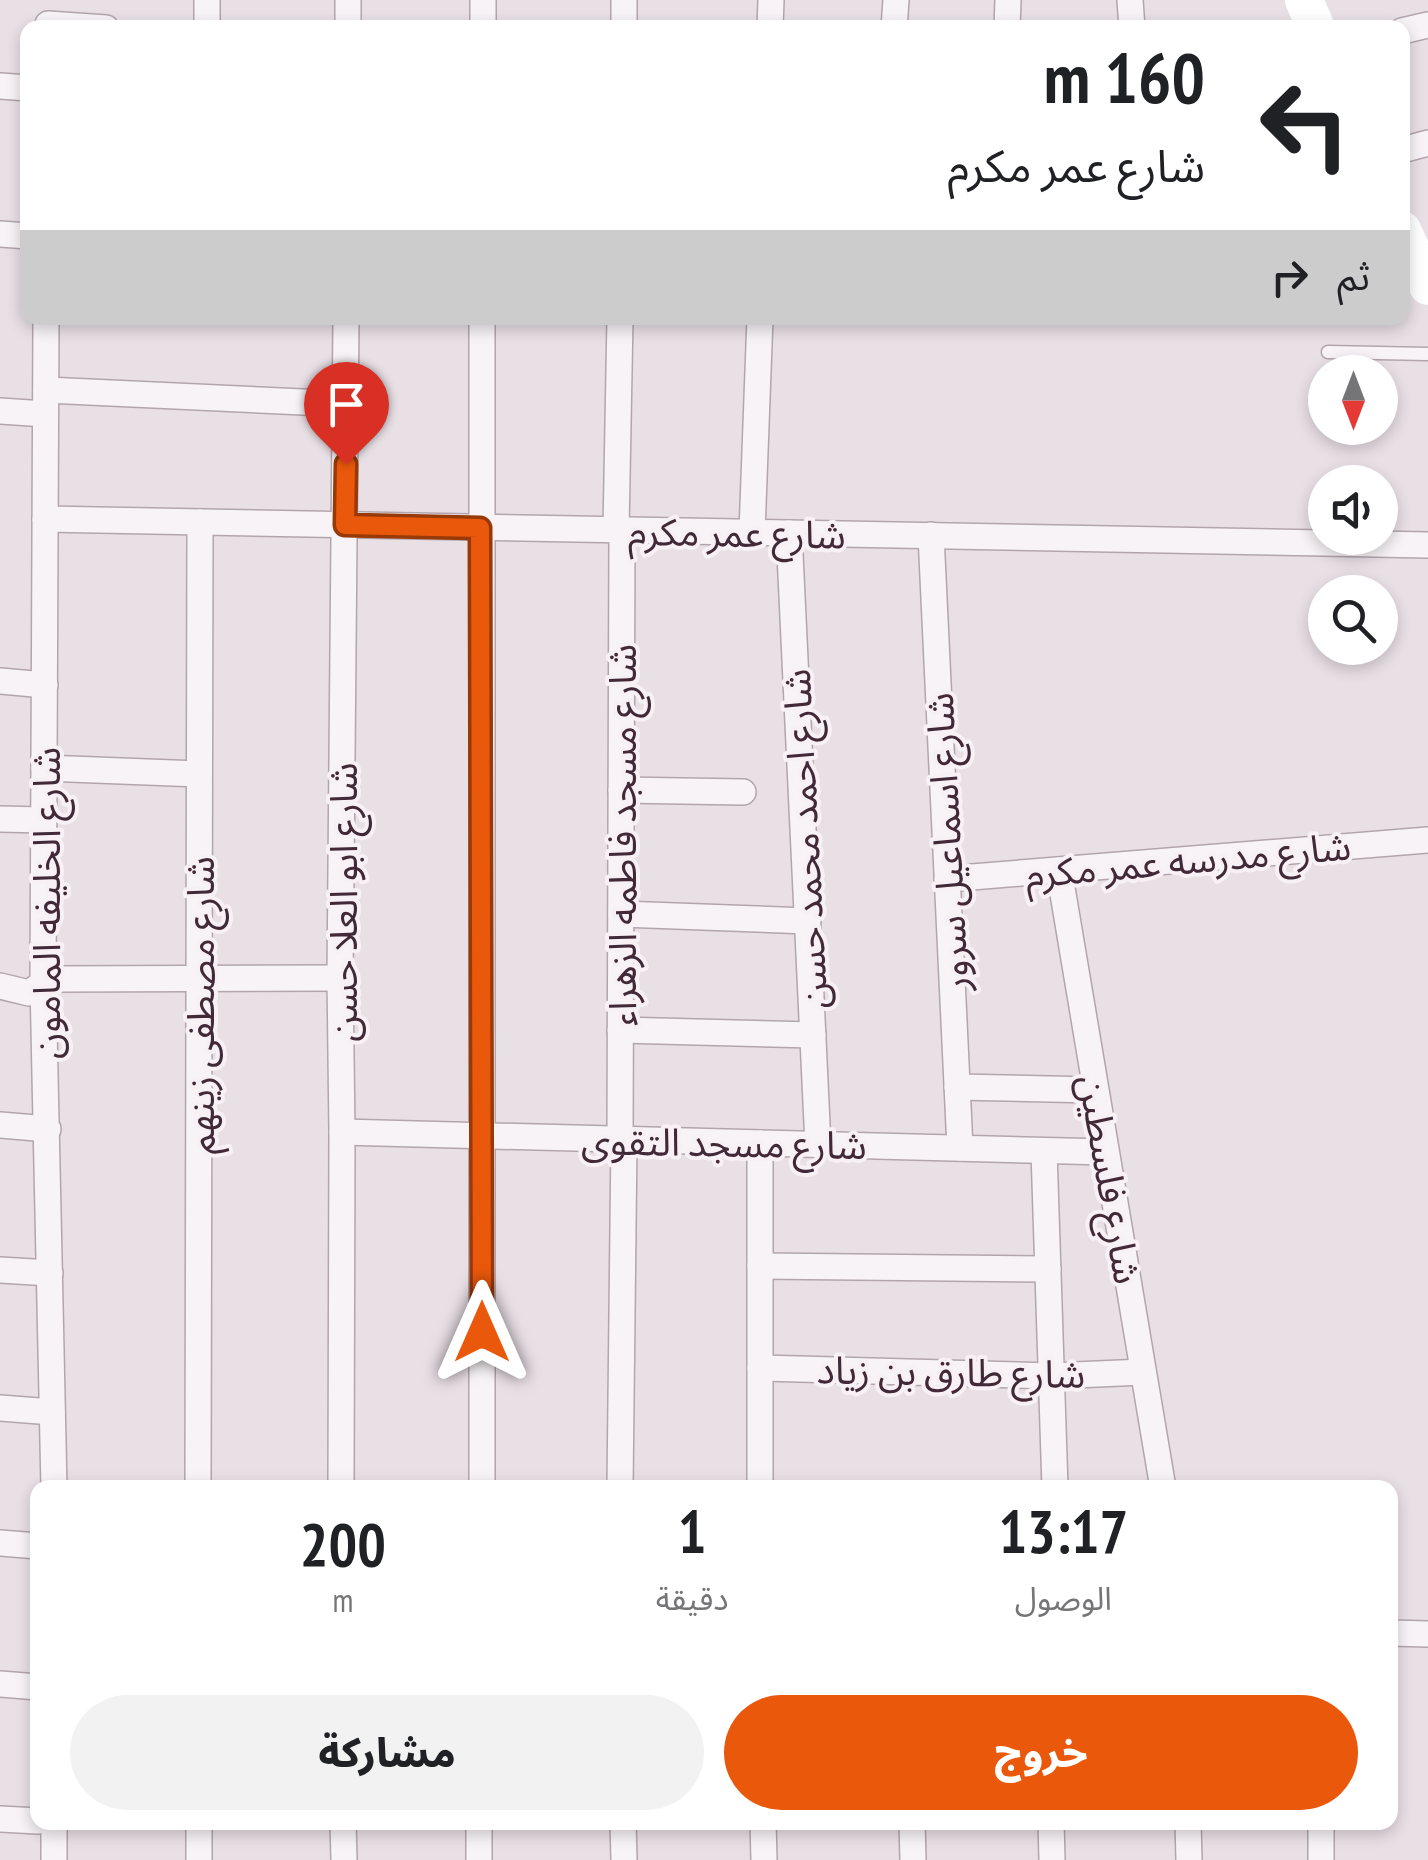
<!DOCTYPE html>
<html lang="ar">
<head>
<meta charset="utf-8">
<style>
  :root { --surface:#fff; --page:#f2f2f2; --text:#202124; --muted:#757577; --accent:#ea580c }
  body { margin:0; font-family:"PT Sans Narrow","Noto Sans Arabic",sans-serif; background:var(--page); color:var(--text); direction:rtl; height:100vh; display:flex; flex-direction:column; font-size:38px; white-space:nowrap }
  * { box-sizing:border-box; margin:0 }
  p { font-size:32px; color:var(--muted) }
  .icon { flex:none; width:55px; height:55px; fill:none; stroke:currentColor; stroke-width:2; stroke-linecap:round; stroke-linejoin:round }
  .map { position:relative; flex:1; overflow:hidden; direction:ltr }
  .drawer { position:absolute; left:30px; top:1480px; width:1368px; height:350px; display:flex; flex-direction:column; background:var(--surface); border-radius:20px; box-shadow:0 5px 15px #0003; direction:rtl }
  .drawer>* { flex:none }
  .hud { position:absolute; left:20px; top:20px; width:1390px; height:305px; border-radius:20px; box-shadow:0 5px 15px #0003; direction:rtl; background:#fff; color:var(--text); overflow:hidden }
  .needle { width:65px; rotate:180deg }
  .tools { position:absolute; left:1308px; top:355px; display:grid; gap:20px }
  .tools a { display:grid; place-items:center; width:90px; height:90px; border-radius:50%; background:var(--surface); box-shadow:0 5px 15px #0003; font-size:50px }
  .pin { position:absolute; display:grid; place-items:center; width:85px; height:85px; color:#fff; margin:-102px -42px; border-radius:50% 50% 50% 0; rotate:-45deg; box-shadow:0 0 10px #0007 }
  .pin .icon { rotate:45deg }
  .me { position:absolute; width:110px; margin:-55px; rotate:0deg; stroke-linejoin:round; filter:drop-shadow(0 0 8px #0008) }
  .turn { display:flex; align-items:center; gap:35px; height:210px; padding:0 40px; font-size:45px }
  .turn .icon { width:130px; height:130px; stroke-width:2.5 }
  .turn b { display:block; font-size:70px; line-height:85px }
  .then { display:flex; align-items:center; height:95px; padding:0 40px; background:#0003; gap:20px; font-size:38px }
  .eta { display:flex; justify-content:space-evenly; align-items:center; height:170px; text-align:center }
  .eta b { font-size:60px; font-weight:800; line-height:70px }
  .primary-button { display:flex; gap:20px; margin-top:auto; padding:20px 40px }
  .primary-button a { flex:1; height:115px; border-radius:60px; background:var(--accent); color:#fff; font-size:40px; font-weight:800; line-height:115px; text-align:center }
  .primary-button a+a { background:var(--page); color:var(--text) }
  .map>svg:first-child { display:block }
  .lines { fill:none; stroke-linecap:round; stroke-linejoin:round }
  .lane-casing { stroke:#b3a5ae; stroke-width:15 }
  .street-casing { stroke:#b3a5ae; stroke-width:28 }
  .lane { stroke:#f7f3f6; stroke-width:12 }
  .street { stroke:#f7f3f6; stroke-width:25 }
  .secondary { stroke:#fff; stroke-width:38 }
  .route-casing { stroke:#983908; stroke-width:25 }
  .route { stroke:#ea580c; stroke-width:18 }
  .labels { text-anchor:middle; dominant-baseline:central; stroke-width:8; stroke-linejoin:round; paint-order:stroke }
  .street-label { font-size:38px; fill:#412938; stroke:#f7f0f4 }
</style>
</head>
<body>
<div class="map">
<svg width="1428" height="1860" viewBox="0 0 1428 1860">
  <rect width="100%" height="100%" fill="#e9e0e6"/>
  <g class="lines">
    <g class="lane-casing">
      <polyline id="lane" points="1328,352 1428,354"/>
    </g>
    <g class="street-casing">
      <g id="street">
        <polyline points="1130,0 1132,28"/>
        <polyline points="48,24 106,28"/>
        <polyline points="207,28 207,0"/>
        <polyline points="348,28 348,0"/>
        <polyline points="483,28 483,0"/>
        <polyline points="624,28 624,0"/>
        <polyline points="770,28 771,0"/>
        <polyline points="894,28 896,0"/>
        <polyline points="1007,28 1008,0"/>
        <polyline points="1402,31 1428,25"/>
        <polyline points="0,86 28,88"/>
        <polyline points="1402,150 1428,143"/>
        <polyline points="0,234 28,236"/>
        <polyline points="46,318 43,983 54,1488"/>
        <polyline points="46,390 346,404"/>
        <polyline points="0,411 45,414"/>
        <polyline points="45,519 1428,545"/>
        <polyline points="616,530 620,318"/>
        <polyline points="752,532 760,318"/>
        <polyline points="789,533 818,1145"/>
        <polyline points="931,535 960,1148"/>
        <polyline points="0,681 45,685"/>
        <polyline points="44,768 199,774"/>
        <polyline points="621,790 743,792"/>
        <polyline points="0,819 43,820"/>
        <polyline points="1059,870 1163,1488"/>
        <polyline points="947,879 1428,840"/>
        <polyline points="621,914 808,921"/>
        <polyline points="0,986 29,993 43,983 58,979 340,978"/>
        <polyline points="620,1030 813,1035"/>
        <polyline points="957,1087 1095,1090"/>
        <polyline points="0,1125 48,1129"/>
        <polyline points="342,1132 1106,1152"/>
        <polyline points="620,1140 622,530"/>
        <polyline points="760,1143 760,1488"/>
        <polyline points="1044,1151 1055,1488"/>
        <polyline points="760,1266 1048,1269"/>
        <polyline points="0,1270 50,1273"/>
        <polyline points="760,1368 1052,1376 1143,1372"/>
        <polyline points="0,1408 52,1412"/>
        <polyline points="198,1488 200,522"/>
        <polyline points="341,1488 342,1132 340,978 346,318"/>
        <polyline points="482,1488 482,318"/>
        <polyline points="620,1488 624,1140"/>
        <polyline points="0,1543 38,1546"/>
        <polyline points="1390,1633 1428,1634"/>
        <polyline points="0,1684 38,1687"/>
        <polyline points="0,1819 38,1821"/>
        <polyline points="54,1822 54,1860"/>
        <polyline points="199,1822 199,1860"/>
        <polyline points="343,1822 344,1860"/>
        <polyline points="479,1822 479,1860"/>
        <polyline points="623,1822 624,1860"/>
        <polyline points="763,1822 764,1860"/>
        <polyline points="912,1822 913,1860"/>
        <polyline points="1051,1822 1052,1860"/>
        <polyline points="1188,1822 1189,1860"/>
        <polyline points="1321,1822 1321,1860"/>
      </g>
    </g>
    <use href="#lane" class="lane"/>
    <use href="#street" class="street"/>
    <g class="secondary">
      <polyline points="1304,0 1316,28"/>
      <polyline points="1402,230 1428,286"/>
    </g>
  </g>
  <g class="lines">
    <g class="route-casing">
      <polyline id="route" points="346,464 345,525 480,528 482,1332"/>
    </g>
    <use href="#route" class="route"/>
  </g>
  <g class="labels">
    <g class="street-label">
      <text transform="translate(737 532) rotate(1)">شارع عمر مكرم</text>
      <text transform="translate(621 835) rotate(-90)">شارع مسجد فاطمه الزهراء</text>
      <text transform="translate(804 839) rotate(-93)">شارع احمد محمد حسن</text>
      <text transform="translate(946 842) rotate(-93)">شارع اسماعيل سرور</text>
      <text transform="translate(1188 859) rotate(-5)">شارع مدرسه عمر مكرم</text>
      <text transform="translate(342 902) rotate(-90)">شارع ابو العلا حسن</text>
      <text transform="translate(45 903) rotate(-90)">شارع الخليفه المامون</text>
      <text transform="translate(199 1005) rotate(-90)">شارع مصطفى زينهم</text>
      <text transform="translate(724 1142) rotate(1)">شارع مسجد التقوى</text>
      <text transform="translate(1111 1179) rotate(80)">شارع فلسطين</text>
      <text transform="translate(951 1371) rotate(1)">شارع طارق بن زياد</text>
    </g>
  </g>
</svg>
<div class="tools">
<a><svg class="needle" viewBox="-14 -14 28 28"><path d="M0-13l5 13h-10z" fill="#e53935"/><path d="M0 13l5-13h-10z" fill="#757577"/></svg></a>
<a><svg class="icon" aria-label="sound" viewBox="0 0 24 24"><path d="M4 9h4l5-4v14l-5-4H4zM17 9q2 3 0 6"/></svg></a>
<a><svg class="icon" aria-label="search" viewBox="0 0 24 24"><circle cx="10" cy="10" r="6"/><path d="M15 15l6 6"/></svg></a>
</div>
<div class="pin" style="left:346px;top:464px;background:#d93025"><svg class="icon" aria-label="arrive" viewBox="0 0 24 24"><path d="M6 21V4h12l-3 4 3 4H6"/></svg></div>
<svg class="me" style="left:482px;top:1332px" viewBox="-20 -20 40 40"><path d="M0-17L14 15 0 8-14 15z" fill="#ea580c" stroke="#fff" stroke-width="4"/></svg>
<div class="hud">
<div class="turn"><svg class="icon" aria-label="left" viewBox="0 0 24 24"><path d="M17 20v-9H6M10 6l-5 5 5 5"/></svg><div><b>160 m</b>شارع عمر مكرم</div></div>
<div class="then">ثم<svg class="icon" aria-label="right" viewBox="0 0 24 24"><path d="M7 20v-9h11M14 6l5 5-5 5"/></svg></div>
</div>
<section class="drawer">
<div class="eta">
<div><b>13:17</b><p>الوصول</p></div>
<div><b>1</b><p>دقيقة</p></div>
<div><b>200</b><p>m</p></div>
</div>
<div class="primary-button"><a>خروج</a><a>مشاركة</a></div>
</section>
</div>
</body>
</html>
